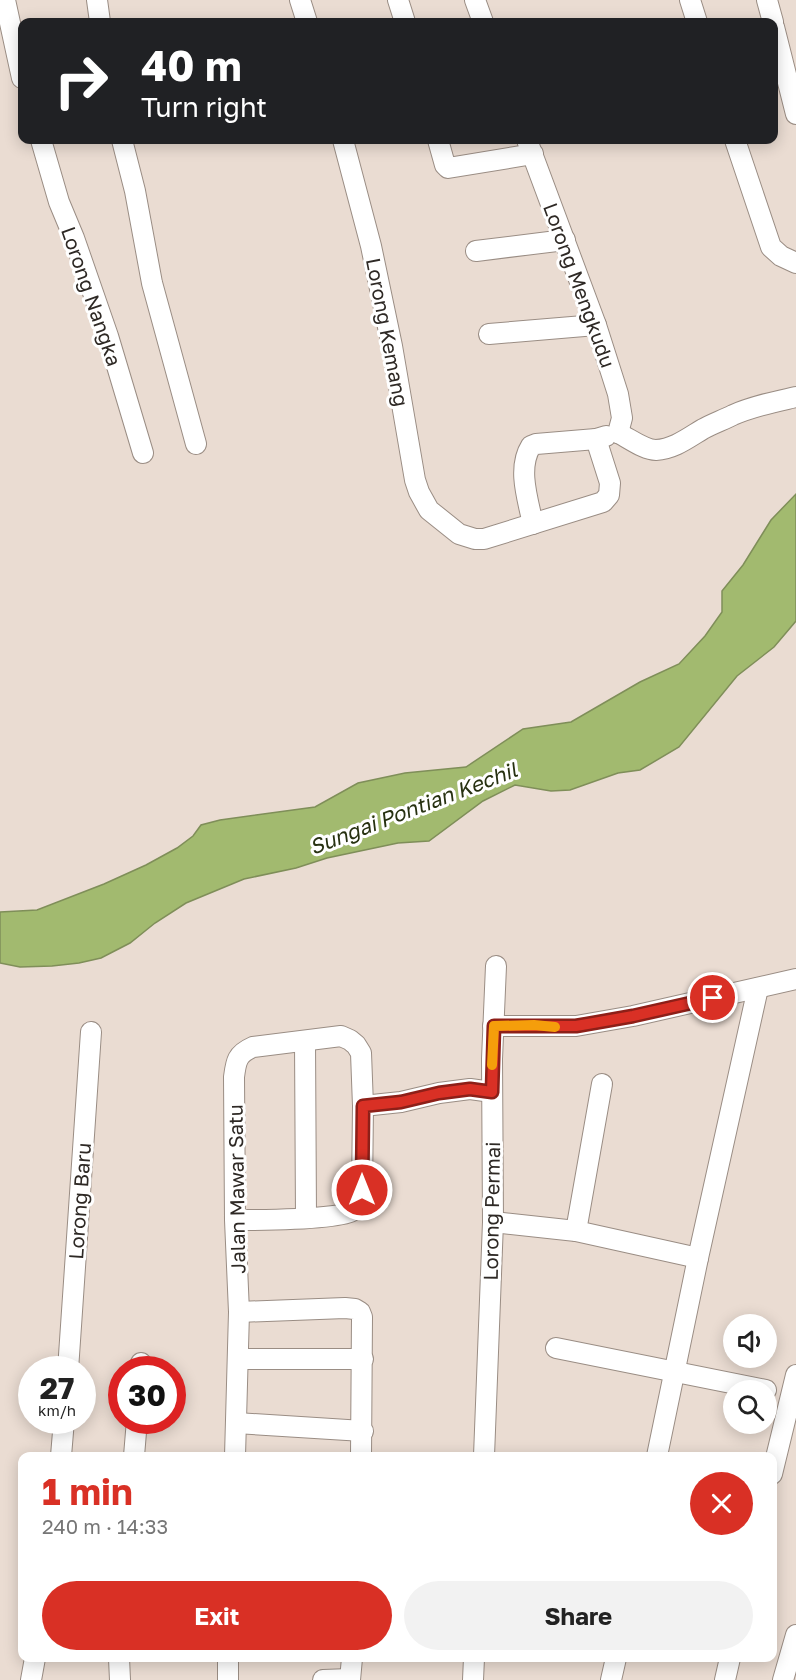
<!DOCTYPE html>
<html lang="en">
<head>
<meta charset="utf-8">
<style>
  :root { --surface:#fff; --page:#f2f2f2; --text:#222; --muted:#767676; --accent:#d93025 }
  body { margin:0; font-family:"Golos Text",sans-serif; background:var(--page); color:var(--text); height:100vh; display:flex; flex-direction:column; font-size:22px; white-space:nowrap }
  * { box-sizing:border-box; margin:0 }
  p { font-size:20px; color:var(--muted) }
  .icon { flex:none; width:33px; height:33px; fill:none; stroke:currentColor; stroke-width:2; stroke-linecap:round; stroke-linejoin:round }
  .map { position:relative; flex:1; overflow:hidden }
  .drawer { position:absolute; left:18px; top:1452px; width:759px; height:210px; display:flex; flex-direction:column; background:var(--surface); border-radius:12px; box-shadow:0 3px 15px #0003 }
  .drawer>* { flex:none }
  .top-card { position:absolute; left:18px; top:18px; width:760px; height:126px; border-radius:12px; box-shadow:0 3px 15px #0003; background:#202124; color:#fff; overflow:hidden }
  .controls { position:absolute; left:723px; top:1314px; display:grid; gap:12px }
  .controls a { display:grid; place-items:center; width:54px; height:54px; border-radius:50%; background:var(--surface); box-shadow:0 3px 15px #0003; font-size:30px }
  .speed { position:absolute; left:18px; top:1356px; display:flex; gap:12px; font-size:30px; font-weight:700; text-align:center }
  .speed>* { display:grid; place-content:center; width:78px; height:78px; border-radius:50%; background:var(--surface); box-shadow:0 3px 15px #0003; line-height:1 }
  .speed small { font-size:15px; font-weight:400 }
  .speed .limit { border:9px solid #d22; background:#fff; color:#111 }
  .pin { position:absolute; display:grid; place-items:center; width:51px; height:51px; color:#fff; margin:-26px; border:3px solid #fff; border-radius:50%; box-shadow:0 2px 6px #0007 }
  .me { position:absolute; width:66px; margin:-33px; rotate:0deg; stroke-linejoin:round; filter:drop-shadow(0 0 4px #0008) }
  .turn { display:flex; align-items:center; gap:21px; height:126px; padding:0 24px; font-size:27px }
  .turn .icon { width:78px; height:78px; stroke-width:2.5 }
  .turn b { display:block; font-size:42px; line-height:51px }
  .round { display:grid; place-items:center; flex:none; width:63px; height:63px; border-radius:32px; background:var(--page) }
  .head { display:flex; align-items:center; justify-content:space-between; height:102px; padding:0 24px }
  h1 { font-size:36px; font-weight:700; line-height:45px; color:var(--accent) }
  .cta { display:flex; gap:12px; margin-top:auto; padding:12px 24px }
  .cta a { flex:1; height:69px; border-radius:36px; background:var(--accent); color:#fff; font-size:24px; font-weight:700; line-height:69px; text-align:center }
  .cta a+a { background:var(--page); color:var(--text) }
  .map>svg:first-child { display:block }
  .water { fill:#a2ba6f; stroke:#7f8e59; stroke-width:1.5 }
  .lines { fill:none; stroke-linecap:round; stroke-linejoin:round }
  .minor-casing { stroke:#9a8d84; stroke-width:22 }
  .minor { stroke:#fff; stroke-width:20 }
  .route-casing { stroke:#8d1f18; stroke-width:15 }
  .route { stroke:#d93025; stroke-width:10 }
  .slow { stroke:#f59e0b; stroke-width:10 }
  .labels { text-anchor:middle; dominant-baseline:central; stroke-width:6; stroke-linejoin:round; paint-order:stroke }
  .street-label { font-size:20px; fill:#2e2925; stroke:#fff }
  .water-label { font-size:21px; font-style:italic; fill:#273111; stroke:#fff }
</style>
</head>
<body>
<div class="map">
<svg width="796" height="1680" viewBox="0 0 796 1680">
  <rect width="100%" height="100%" fill="#eadcd2"/>
  <polygon class="water" points="796,494 796,621 774,647 737,676 679,747 640,770 618,773 570,790 551,791 515,785 483,801 429,841 398,843 327,858 296,868 244,879 186,903 155,923 130,943 101,958 79,963 52,966 20,967 0,963 0,912 37,910 104,884 146,865 177,848 193,836 201,825 220,820 315,807 358,783 405,773 466,767 523,729 571,722 640,682 679,664 705,636 722,612 722,591 743,565 771,520"/>
  <g class="lines">
    <g class="minor-casing">
      <g id="minor">
        <polyline points="5,0 22,78"/>
        <polyline points="97,0 100,22"/>
        <polyline points="300,0 307,22"/>
        <polyline points="398,0 405,22"/>
        <polyline points="475,0 483,22"/>
        <polyline points="690,0 697,22"/>
        <polyline points="767,0 773,22"/>
        <polyline points="774,27 796,114"/>
        <polyline points="41,140 59,202 74,238 108,336 143,453"/>
        <polyline points="122,140 135,191 152,283 196,444"/>
        <polyline points="343,140 371,246 392,346 415,480 419,492 429,510 459,534 475,539 484,539 603,502 609,495 610,483 596,439"/>
        <polyline points="438,140 445,165 448,168 533,154"/>
        <polyline points="527,140 596,325 618,394 622,418 618,433"/>
        <polyline points="735,140 771,247 781,256 796,263"/>
        <polyline points="476,251 565,240"/>
        <polyline points="489,334 596,325"/>
        <path d="M618 433C629 438 644 450 656 450 674 449 688 438 703 429 712 424 723 420 733 415 753 406 774 402 796 397"/>
        <path d="M533 524C528 500 517 468 531 446L536 444 596 439 606 436"/>
        <polyline points="493,1026 576,1026 633,1016 796,979"/>
        <polyline points="305,1041 306,1218"/>
        <polyline points="363,1106 401,1102 439,1093 470,1089 492,1092"/>
        <path d="M235 1220C254 1220 341 1220 352 1211 358 1206 360 1197 362 1190L363 1106 361 1053 356 1045 350 1040 341 1036 253 1047C237 1054 236 1061 234 1077L235 1220 239 1312 235 1456"/>
        <polyline points="493,1222 576,1231 698,1258"/>
        <polyline points="576,1231 602,1084"/>
        <polyline points="239,1312 345,1308 355,1309 360,1312 362,1317 361,1456"/>
        <polyline points="556,1348 766,1390"/>
        <polyline points="238,1359 363,1359"/>
        <polyline points="68,1370 91,1032"/>
        <polyline points="141,1370 141,1363"/>
        <polyline points="236,1423 363,1431"/>
        <polyline points="61,1456 64,1420"/>
        <polyline points="134,1456 137,1420"/>
        <polyline points="484,1456 493,1222 492,1059 496,966"/>
        <polyline points="657,1456 698,1258 758,988"/>
        <polyline points="772,1474 796,1375"/>
        <polyline points="119,1658 120,1680"/>
        <polyline points="31,1680 35,1658"/>
        <polyline points="228,1680 228,1658"/>
        <polyline points="323,1680 350,1679"/>
        <polyline points="350,1680 352,1658"/>
        <polyline points="473,1680 474,1658"/>
        <polyline points="611,1680 616,1658"/>
        <polyline points="725,1680 730,1658"/>
        <polyline points="783,1680 796,1635"/>
      </g>
    </g>
    <use href="#minor" class="minor"/>
  </g>
  <g class="lines">
    <g class="route-casing">
      <polyline id="route" points="362,1190 363,1106 401,1102 439,1093 470,1089 492,1092 494,1026 576,1026 633,1016 713,998"/>
    </g>
    <use href="#route" class="route"/>
    <polyline class="slow" points="492,1065 494,1026 534,1025 555,1027"/>
  </g>
  <g class="labels">
    <g class="street-label">
      <text transform="translate(580 285) rotate(70)">Lorong Mengkudu</text>
      <text transform="translate(92 296) rotate(71)">Lorong Nangka</text>
      <text transform="translate(388 332) rotate(79)">Lorong Kemang</text>
      <text transform="translate(236 1189) rotate(-91)">Jalan Mawar Satu</text>
      <text transform="translate(79 1201) rotate(-86)">Lorong Baru</text>
      <text transform="translate(491 1211) rotate(-89)">Lorong Permai</text>
    </g>
    <g class="water-label">
      <text transform="translate(413 808) rotate(-21)">Sungai Pontian Kechil</text>
    </g>
  </g>
</svg>
<div class="controls">
<a><svg class="icon" aria-label="sound" viewBox="0 0 24 24"><path d="M4 9h4l5-4v14l-5-4H4zM17 9q2 3 0 6"/></svg></a>
<a><svg class="icon" aria-label="search" viewBox="0 0 24 24"><circle cx="10" cy="10" r="6"/><path d="M15 15l6 6"/></svg></a>
</div>
<div class="speed"><div>27<small>km/h</small></div><div class="limit">30</div></div>
<div class="pin" style="left:713px;top:998px;background:#d93025"><svg class="icon" aria-label="arrive" viewBox="0 0 24 24"><path d="M6 21V4h12l-3 4 3 4H6"/></svg></div>
<svg class="me" style="left:362px;top:1190px" viewBox="-20 -20 40 40"><circle r="17" fill="#d93025" stroke="#fff" stroke-width="3"/><path d="M0-11L8 9 0 5-8 9z" fill="#fff"/></svg>
<div class="top-card">
<div class="turn"><svg class="icon" aria-label="right" viewBox="0 0 24 24"><path d="M7 20v-9h11M14 6l5 5-5 5"/></svg><div><b>40 m</b>Turn right</div></div>
</div>
<section class="drawer">
<div class="head"><div><h1>1 min</h1><p>240 m · 14:33</p></div><a class="round" style="background:#d93025;color:#fff"><svg class="icon" aria-label="close" viewBox="0 0 24 24"><path d="M6 6l12 12M18 6L6 18"/></svg></a></div>
<div class="cta"><a>Exit</a><a>Share</a></div>
</section>
</div>
</body>
</html>
